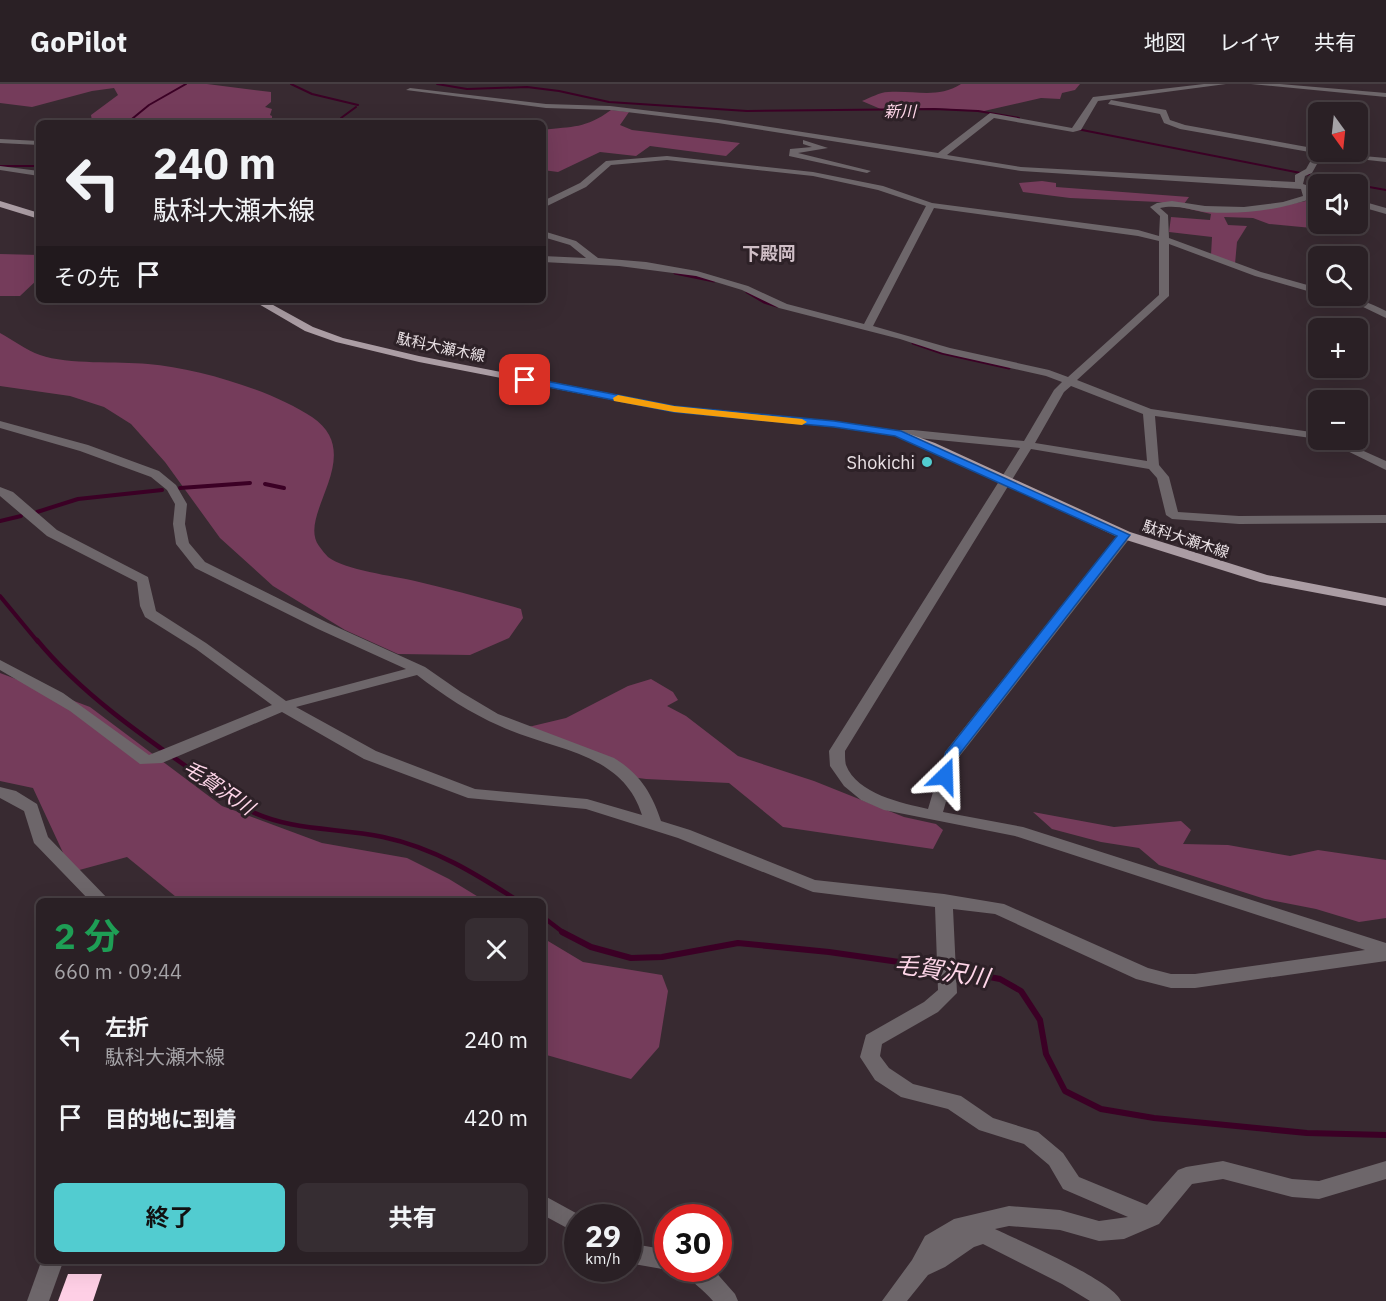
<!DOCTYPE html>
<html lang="ja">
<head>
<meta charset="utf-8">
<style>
  :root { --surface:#2a2025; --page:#362d32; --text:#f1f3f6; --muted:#a5a3a7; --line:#463e42; --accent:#52ccd0 }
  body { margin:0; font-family:"IBM Plex Sans","Noto Sans JP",sans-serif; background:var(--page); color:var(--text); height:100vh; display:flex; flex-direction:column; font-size:22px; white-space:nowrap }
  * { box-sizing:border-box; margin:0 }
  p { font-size:20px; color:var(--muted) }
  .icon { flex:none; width:33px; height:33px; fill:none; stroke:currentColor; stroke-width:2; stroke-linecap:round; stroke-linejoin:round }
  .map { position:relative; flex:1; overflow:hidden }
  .panel { position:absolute; left:36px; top:814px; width:510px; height:366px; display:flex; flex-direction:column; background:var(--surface); border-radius:9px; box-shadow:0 6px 24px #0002,0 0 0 2px var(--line) }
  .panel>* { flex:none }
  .banner { position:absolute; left:36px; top:36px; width:510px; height:183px; border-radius:9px; box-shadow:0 6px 24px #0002,0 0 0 2px var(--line); background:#2a2025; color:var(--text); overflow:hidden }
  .needle { width:39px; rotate:165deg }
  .controls { position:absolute; left:1308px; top:18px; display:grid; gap:12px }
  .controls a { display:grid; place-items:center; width:60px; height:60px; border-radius:9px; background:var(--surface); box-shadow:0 6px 24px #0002,0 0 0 2px var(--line); font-size:30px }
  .speed { position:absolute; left:564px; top:1120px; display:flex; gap:12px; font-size:30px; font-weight:700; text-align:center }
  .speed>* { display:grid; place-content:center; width:78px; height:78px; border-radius:50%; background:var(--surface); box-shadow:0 6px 24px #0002,0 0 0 2px var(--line); line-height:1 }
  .speed small { font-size:15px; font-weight:400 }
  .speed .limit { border:9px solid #d22; background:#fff; color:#111 }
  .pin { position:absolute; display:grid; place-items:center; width:51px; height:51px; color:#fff; margin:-26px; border-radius:12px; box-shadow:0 3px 9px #0006 }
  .me { position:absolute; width:66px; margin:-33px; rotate:22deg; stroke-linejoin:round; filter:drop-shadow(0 0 4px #0008) }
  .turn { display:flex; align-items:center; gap:21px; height:126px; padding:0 18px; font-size:27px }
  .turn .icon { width:78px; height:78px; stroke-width:2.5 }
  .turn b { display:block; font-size:42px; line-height:51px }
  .then { display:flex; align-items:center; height:57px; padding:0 18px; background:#0003; gap:12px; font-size:22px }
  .round { display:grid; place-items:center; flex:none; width:63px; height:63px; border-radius:9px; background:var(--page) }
  .summary { display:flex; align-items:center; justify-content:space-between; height:102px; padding:0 18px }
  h1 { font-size:36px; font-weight:700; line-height:45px; color:#1e9e55 }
  .action { display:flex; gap:12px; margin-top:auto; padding:12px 18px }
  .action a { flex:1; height:69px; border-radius:9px; background:var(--accent); color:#111; font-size:24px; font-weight:700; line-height:69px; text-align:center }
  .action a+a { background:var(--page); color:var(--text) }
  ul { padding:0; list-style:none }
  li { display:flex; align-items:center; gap:18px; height:78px; padding:0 18px }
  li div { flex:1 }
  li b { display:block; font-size:22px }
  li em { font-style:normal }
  header { display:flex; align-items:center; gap:36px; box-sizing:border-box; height:84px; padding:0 30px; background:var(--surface); border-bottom:2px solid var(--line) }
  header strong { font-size:28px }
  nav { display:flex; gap:33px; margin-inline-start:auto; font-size:21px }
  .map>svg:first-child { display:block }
  .green { fill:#753c5b }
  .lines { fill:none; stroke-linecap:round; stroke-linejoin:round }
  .stream-far4 { stroke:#3b0025; stroke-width:2 }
  .stream-far3 { stroke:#3b0025; stroke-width:3 }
  .stream-far2 { stroke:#3b0025; stroke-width:4 }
  .stream-far1 { stroke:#3b0025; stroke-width:4.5 }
  .stream { stroke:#3b0025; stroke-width:6 }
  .building { fill:#fecfe5 }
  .minor { fill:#6d666a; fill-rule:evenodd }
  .major { fill:#ab9da4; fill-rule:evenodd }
  .route { fill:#1a73e8; stroke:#114b97; stroke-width:1.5 }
  .slow { fill:#f59e0b }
  .poi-dot { fill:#52ccd0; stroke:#2d2127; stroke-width:2 }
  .labels { text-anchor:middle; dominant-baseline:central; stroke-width:6; stroke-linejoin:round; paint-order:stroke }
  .far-street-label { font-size:15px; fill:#eae1e5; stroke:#2d2127 }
  .far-water-label { font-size:16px; font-style:italic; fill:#ffd6e9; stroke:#2d2127 }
  .far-quarter-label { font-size:18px; font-weight:bold; fill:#d0bfc7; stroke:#2d2127 }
  .poi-label { font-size:18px; fill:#eae1e5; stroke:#2d2127; text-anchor:end }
  .water-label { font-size:20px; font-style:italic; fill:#ffd6e9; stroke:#2d2127 }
  .near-water-label { font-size:24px; font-style:italic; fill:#ffd6e9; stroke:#2d2127 }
</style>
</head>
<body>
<header>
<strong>GoPilot</strong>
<nav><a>地図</a><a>レイヤ</a><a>共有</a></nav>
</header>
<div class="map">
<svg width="1386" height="1217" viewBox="0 0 1386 1217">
  <rect width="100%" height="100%" fill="#382a31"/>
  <g class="green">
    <polygon points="0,0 207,0 271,8 271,18 265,23 272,25 270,31 272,32 272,36 277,39 99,39 92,37 91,31 118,11 114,4 92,7 32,23 0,19"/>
    <path d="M961 0H1080L1075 6 1062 9 1060 15 1041 14 984 27 933 24 883 26 862 17C870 14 880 8 888 8 915 6 937 15 961 0Z"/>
    <path d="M611 26 629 28 620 41 632 46 740 59 726 72 650 62 636 72 600 68 558 88 543 86V46C573 42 585 45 611 26Z"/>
    <polygon points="1042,97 1056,99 1056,103 1189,113 1184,120 1221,127 1270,124 1306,117 1318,118 1318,140 1334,140 1333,146 1269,140 1253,134 1224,133 1228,141 1247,142 1237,158 1235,180 1211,171 1212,153 1169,148 1171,133 1210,136 1211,130 1159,118 1070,114 1023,108 1019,99"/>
    <polygon points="0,170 39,171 39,194 20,212 0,212"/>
    <path d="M0 249C13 256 26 266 40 271 69 281 117 277 148 280 197 284 271 306 312 333 368 371 296 431 319 462 322 466 325 470 328 473 344 486 394 492 415 497 450 505 486 515 521 525L523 534 509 554 470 571 398 570 345 546 273 502 220 454 165 378 131 340 104 323 70 312 0 302Z"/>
    <polygon points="0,589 90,623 222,722 322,759 407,774 449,795 485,817 181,817 127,773 72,788 33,704 0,697"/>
    <polygon points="651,595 673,608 678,616 667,622 686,632 738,672 814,697 904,733 936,740 943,746 933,765 783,743 729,699 646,695 631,693 610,678 520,645 566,634 628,602"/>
    <polygon points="1033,728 1114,743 1181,737 1191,746 1183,760 1228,761 1290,772 1318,766 1386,776 1386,834 1359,838 1316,825 1265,815 1159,781 1139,764 1101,758 1052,745"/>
    <polygon points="543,854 583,878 662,891 668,907 659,963 631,995 543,970"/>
  </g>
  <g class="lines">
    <g class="stream-far4">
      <polyline points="291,0 312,10 358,21"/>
      <polyline points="437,0 467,5 527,3 559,7 609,18 747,27 934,25 978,27 1019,34"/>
      <polyline points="127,39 149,21 186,0"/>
      <polyline points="345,39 341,34 356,23"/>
      <polyline points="1077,45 1357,100"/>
      <polyline points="0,82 39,82"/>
      <polyline points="1358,101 1386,106"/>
    </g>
    <g class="stream-far3">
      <polyline points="675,189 714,197"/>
      <polyline points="747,208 764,218 777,222"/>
      <polyline points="913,259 942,269 1009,284"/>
    </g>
    <g class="stream-far2">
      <polyline points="265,400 284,404"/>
      <polyline points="180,404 250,399"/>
      <polyline points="37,428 78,415 162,406"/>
      <polyline points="0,437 21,432"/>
      <polyline points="0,512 38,558"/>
    </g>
    <g class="stream-far1">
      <path d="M37 556C93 624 177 674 248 726 293 748 336 743 383 753 435 764 476 790 520 818"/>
      <polyline points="543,833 564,849"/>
    </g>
    <g class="stream">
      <polyline points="562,848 591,863 631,874 662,873 738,859 829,868 941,884"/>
      <polyline points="953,886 1000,895 1021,907 1040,936 1046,970 1065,1007 1101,1025 1154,1034 1307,1049 1386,1051"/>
    </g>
  </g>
  <polygon class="building" points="68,1190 102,1190 93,1217 58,1217"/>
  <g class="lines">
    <g class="minor">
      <path d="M1204 0H1226L1098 17 1081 46 1073 48 994 34 947 71 1021 83 1295 98V91L1306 85 1315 69 1180 45 1164 39 1160 30 1108 20 1111 16 1166 26 1170 36 1185 41 1318 65V68L1386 74V78L1322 71 1312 89 1305 92 1303 100 1318 105V110L1311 108V115C1278 126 1241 131 1206 128 1190 126 1176 120 1160 124L1168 131 1169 154 1261 188 1318 204V210L1255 192 1169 160V212L1077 296 1151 325 1318 349V355L1155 332 1159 381 1169 393 1178 428 1239 432 1386 431V439L1239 440 1172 435 1166 431 1157 394 1149 385 1031 365 845 667C845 671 845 678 846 681 857 710 902 719 928 725L945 668 1120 448H1130L1131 451 1130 454 959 673 943 728 1023 743 1386 859V877L1195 904H1171L1136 895 995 830 953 825 957 909 938 928 882 960 880 972 889 984 913 1000 961 1012 993 1034 1038 1048 1063 1069 1079 1093 1147 1121 1178 1086 1186 1083 1223 1077 1292 1095 1319 1097 1386 1077V1095L1319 1115 1292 1113 1223 1095 1192 1100 1159 1140 1124 1155 1099 1157 1060 1146 1009 1142 995 1145C1020 1157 1112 1196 1121 1217H1090L1062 1200 983 1160 974 1163 945 1183 928 1191 907 1217H882L912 1176 925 1152 954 1135 1009 1122 1060 1126 1099 1137 1128 1133 1063 1105 1049 1081 1024 1060 979 1046 948 1025 901 1013 875 996 860 973 866 951 924 918 938 906 935 823 813 808 678 754 586 725 468 714 364 675 282 628 162 679 140 680 70 627 0 586V576L63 609 149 671 272 621 196 565 145 533 140 522 137 498 47 452 0 412V403L13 408 57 446 148 493 156 527 206 559 286 617 406 585 318 545 195 484 176 460 173 440 175 420 167 406 151 393 80 367 0 344V337L88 361 159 387 176 401 187 420 185 440 189 459 205 478 328 539 425 583 461 608 498 630 614 674C639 689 652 709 661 737L690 746 815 796 944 810 1004 820 1148 884 1171 890H1195L1365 866 1015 752 884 726 861 716 844 702 830 682 829 667 1020 364 897 352 891 349 897 346H913L1024 357 1054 306 1062 298 1046 292 943 269 900 255 779 224 742 206 696 192 619 182 543 178V172L586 174 570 161 543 153V147L576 157 598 174 646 178 697 187 748 202 787 220 864 240 926 122 878 106 813 92 667 76 611 81 586 103 543 124V117L580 99 606 77 667 72 813 88 883 102 932 119 1138 146 1159 152 1160 132 1150 123 1157 119 1172 117 1205 122 1244 123 1283 118 1303 112 1301 105 1021 87 718 39 610 26 546 24 406 6 410 4 546 20 610 22 718 35 938 69 990 29 1072 44 1093 13ZM934 124 1138 152 1159 157V211L1068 293 1049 286 950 264 873 242ZM1071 302 1143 330 1147 377 1035 359 1064 308ZM417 591C443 611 470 629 500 642 553 667 622 667 642 731L587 715 475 705 376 667 296 623Z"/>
      <polygon points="1251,0 1280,0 1386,9 1386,13"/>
      <polygon points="0,55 39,57 39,61 0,59"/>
      <polygon points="803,56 828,64 798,69 871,87 867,89 789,72 790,65 812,63 803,60"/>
      <polygon points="0,82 39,87 39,92 0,86"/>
      <polygon points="1358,116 1386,124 1386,130 1358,122"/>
      <path d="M1330 212C1350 210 1368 218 1386 227V234L1361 222Z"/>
      <polygon points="1325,356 1339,356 1386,377 1386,386"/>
      <polygon points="0,703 16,707 37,720 48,753 111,818 91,818 34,759 24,727 0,714"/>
      <polygon points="543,1111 585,1134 578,1134 578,1150 543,1131"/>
      <polygon points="628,1159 668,1166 668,1185 671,1185 668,1186 628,1179"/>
      <polygon points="41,1178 63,1178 49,1217 27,1217"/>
      <path d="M683 1185H713L735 1210 738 1217H713C704 1206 687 1195 683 1185Z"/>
    </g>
    <g class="major">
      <polygon points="0,117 39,129 39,135 0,123"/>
      <polygon points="252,216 264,216 313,243 343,254 419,272 674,322 834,337 901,347 935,359 1130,448 1267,491 1386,514 1386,522 1260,498 1120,454 927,365 895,352 834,343 674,328 419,278 336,258 305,247"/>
    </g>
  </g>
  <polygon class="route" points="525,293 674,322 834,337 901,347 1130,451 958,672 952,692 945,697 938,692 946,668 1117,452 895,352 834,343 674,328 522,298 522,294"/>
  <polygon class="slow" points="618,311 674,322 802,335 807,338 802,341 674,328 614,317 613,314"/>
  <circle class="poi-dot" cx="927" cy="378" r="6"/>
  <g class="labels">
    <g class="far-street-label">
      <text transform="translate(441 263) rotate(12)">駄科大瀬木線</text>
      <text transform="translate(1186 455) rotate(18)">駄科大瀬木線</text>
    </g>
    <g class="far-water-label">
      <text x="900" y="27">新川</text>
    </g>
    <g class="far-quarter-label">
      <text x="769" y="169">下殿岡</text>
    </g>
    <g class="poi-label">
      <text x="915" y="378">Shokichi</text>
    </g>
    <g class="water-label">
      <text transform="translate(219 703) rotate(34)">毛賀沢川</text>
    </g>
    <g class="near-water-label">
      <text transform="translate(942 886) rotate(9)">毛賀沢川</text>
    </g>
  </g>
</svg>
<div class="controls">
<a><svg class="needle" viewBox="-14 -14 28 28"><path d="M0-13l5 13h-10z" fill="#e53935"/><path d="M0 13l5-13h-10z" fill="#a5a3a7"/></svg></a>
<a><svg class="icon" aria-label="sound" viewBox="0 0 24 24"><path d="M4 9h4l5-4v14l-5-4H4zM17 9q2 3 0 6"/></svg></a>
<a><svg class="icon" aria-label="search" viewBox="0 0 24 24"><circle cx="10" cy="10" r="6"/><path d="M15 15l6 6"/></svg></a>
<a>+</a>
<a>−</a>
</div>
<div class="speed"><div>29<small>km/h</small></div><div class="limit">30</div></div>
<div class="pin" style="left:525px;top:296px;background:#d93025"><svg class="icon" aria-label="arrive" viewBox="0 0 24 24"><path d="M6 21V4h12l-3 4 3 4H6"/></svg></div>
<svg class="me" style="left:945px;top:692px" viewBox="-20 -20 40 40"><path d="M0-17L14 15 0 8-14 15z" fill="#1a73e8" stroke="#fff" stroke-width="4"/></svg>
<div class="banner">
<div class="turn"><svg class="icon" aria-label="left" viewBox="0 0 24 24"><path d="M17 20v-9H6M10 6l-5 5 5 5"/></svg><div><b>240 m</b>駄科大瀬木線</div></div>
<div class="then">その先<svg class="icon" aria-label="arrive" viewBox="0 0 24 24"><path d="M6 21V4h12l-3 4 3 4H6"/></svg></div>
</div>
<section class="panel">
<div class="summary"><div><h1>2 分</h1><p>660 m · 09:44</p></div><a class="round"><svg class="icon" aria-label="close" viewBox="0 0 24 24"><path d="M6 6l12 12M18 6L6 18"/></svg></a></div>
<ul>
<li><svg class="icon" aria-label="left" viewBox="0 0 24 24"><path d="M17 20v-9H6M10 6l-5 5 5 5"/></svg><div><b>左折</b><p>駄科大瀬木線</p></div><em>240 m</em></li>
<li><svg class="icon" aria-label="arrive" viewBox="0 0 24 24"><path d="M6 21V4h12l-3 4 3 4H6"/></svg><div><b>目的地に到着</b></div><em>420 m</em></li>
</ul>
<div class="action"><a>終了</a><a>共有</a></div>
</section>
</div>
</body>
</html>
